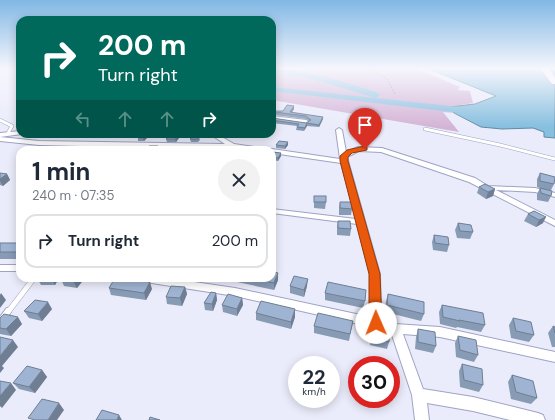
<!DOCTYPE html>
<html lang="en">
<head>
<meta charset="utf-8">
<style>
  :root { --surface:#fff; --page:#f2f2f3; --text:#1f2937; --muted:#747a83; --line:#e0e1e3 }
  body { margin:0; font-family:"DM Sans",sans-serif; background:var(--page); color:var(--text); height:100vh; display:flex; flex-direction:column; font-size:15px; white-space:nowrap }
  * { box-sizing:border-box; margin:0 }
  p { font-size:13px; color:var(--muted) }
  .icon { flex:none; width:22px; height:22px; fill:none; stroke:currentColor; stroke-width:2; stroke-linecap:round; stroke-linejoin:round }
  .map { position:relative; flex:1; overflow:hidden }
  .drawer { position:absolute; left:16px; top:146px; width:260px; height:136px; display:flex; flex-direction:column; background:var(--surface); border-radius:12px; box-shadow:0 2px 10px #0003 }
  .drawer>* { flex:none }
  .banner { position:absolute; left:16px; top:16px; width:260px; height:122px; border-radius:12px; box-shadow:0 2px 10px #0003; background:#00695c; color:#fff; overflow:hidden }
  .speed { position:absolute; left:288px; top:356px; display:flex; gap:8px; font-size:20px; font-weight:700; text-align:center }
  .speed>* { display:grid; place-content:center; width:52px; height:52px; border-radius:50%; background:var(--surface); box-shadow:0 2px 10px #0003; line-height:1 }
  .speed small { font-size:10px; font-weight:400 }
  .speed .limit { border:6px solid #d22; background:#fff; color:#111 }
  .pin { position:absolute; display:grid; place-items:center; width:34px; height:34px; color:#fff; margin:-41px -17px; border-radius:50% 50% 50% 0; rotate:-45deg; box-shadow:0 0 4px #0007 }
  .pin .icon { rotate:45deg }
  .me { position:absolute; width:44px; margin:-22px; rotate:359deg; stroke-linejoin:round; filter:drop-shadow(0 0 3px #0008) }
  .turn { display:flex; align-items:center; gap:14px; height:84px; padding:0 16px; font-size:18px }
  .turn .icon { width:52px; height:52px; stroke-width:2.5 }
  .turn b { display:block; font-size:28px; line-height:34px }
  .lanes { display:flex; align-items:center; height:38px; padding:0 16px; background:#0003; justify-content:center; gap:20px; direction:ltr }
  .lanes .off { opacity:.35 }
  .round { display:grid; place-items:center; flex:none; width:42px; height:42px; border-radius:21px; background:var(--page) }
  .head { display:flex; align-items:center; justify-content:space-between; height:68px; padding:0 16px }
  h1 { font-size:24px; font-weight:700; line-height:30px }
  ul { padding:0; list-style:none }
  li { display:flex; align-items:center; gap:12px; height:54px; margin:0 8px 6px; padding:0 8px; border:2px solid var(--line); border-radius:12px }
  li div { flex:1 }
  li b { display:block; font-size:15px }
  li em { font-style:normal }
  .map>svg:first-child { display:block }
  .green { fill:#d4b4d6 }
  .water { fill:#87bfdf; stroke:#628aa3 }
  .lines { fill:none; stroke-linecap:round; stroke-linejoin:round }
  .river { fill:#87bfdf; fill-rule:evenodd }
  .service-far2-casing { stroke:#9fa3c5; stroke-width:4 }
  .service-far1-casing { stroke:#9fa3c5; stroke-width:6 }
  .service-casing { stroke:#9fa3c5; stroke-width:8 }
  .minor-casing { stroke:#9fa3c5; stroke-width:2 }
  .trunk-casing { stroke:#9fa3c5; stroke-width:2 }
  .path { stroke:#7c7d8a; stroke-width:1; stroke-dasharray:1.5 1.5; stroke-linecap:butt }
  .service-far2 { stroke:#fff; stroke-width:3 }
  .service-far1 { stroke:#fff; stroke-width:5 }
  .service { stroke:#fff; stroke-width:6 }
  .minor { fill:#fff; fill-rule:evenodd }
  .trunk { fill:#fff; fill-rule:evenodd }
  .wall { fill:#889bb5 }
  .shaded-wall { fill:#6f7e93 }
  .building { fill:#9eb4d2; stroke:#6f7e93 }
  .route { fill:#ea580c; stroke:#983908 }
</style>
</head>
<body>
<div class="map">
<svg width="555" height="420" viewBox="0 0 555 420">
  <rect width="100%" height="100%" fill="#eaecfb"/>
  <polygon class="green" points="272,68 415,68 460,87 457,90 470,91 473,103 447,107 454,113 443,112 459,132 272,100"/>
  <polygon class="water" points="427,68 555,68 555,138 544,137 544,132 533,128 502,129 481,127 454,113 449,107 475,104 496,96"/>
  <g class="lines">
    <g class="river">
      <path d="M272 68C308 70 344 82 379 93L380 95 376 98 312 79 272 72Z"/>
      <polygon points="272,87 469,108 474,111 469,114 272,91"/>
    </g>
    <g class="service-far2-casing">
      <g id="service-far2">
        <polyline points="0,120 12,126 8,133"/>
        <polyline points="425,129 500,145 555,159"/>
        <polyline points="104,150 108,145"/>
      </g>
    </g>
    <g class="service-far1-casing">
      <polyline id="service-far1" points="8,312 34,278"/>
    </g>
    <g class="service-casing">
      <polyline id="service" points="0,322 8,311"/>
    </g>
    <g class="minor-casing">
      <g id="minor">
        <polygon points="272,116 306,120 309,122 306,124 272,120"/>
        <polygon points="339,128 342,130 346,152 358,147 382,148 475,178 488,186 535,188 555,193 555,197 535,192 496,190 555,220 555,226 469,182 381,152 359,151 347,157 380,274 381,320 395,324 440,327 555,352 555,362 440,337 403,334 423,389 473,397 538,413 543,415 545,420 510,420 473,411 427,403 429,420 415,420 412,395 391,332 376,328 235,296 139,281 137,278 167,278 235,288 370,317 370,274 357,224 272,213 272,209 356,219 341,163 272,153 272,150 270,150 272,149 340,159 336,130"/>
        <polygon points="20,131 20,134 22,134 0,137 0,133"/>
        <polygon points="210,134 217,134 234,144 262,148 265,150 249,150 234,148 210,149 39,145 0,141 0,137 39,141 225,144"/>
        <rect x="0" y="265" width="20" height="6"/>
      </g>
    </g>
    <g class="trunk-casing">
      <polygon id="trunk" points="540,68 548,68 555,77 555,84 552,84"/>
    </g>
    <polyline class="path" points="369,68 387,79 395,94"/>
    <use href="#service-far2" class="service-far2"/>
    <use href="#service-far1" class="service-far1"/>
    <use href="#service" class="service"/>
    <use href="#minor" class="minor"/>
    <use href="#trunk" class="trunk"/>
  </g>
  <g class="wall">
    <polygon points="294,106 294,109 292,112 323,119 319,127 307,126 304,131 296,130 297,126 272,123 272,118 306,123 309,121 306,119 275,115 275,112 283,111"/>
    <polygon points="178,135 179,138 176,142 167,142 166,139"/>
    <polygon points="149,136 144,141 138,141 138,138"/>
    <polygon points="199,137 200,140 198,142 191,142 190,139"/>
    <polygon points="288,142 288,145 285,149 276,148 276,145"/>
    <polygon points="272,152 281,153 281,156 278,161 272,160"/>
    <polygon points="0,173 7,174 10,180 3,186 0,185"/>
    <polygon points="540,173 554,184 551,190 551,196 548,202 537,200 537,194 540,188 537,187 537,179"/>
    <polygon points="479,187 495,189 493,196 486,199 477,193"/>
    <polygon points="314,196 326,202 325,209 314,208"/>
    <polygon points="340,202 352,209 351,215 339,215 339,208"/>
    <polygon points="534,211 543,223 536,227 524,221 528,214"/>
    <polygon points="272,213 275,213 275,219 274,226 272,226"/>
    <polygon points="338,221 351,229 350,236 337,235 337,227"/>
    <polygon points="458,223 473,232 470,239 457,238 455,230"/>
    <polygon points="434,235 449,245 447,252 433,250 432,242"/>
    <rect x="0" y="243" width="20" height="16"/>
    <polygon points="37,278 59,278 55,285 41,285"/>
    <polygon points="62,278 85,278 77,288 64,286 61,279"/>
    <polygon points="223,278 272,278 278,280 274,290 223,279"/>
    <polygon points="290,286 307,286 304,297 290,293"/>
    <polygon points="185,287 187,294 182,306 167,304 166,297"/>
    <polygon points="109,288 152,289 146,300 111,295"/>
    <polygon points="216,293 217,300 213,311 205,310 204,303"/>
    <polygon points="325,293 365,301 363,308 325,300"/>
    <polygon points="388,294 424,314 421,321 385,312 386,301"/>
    <polygon points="242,298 243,305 237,316 223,312 222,305"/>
    <polygon points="442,305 485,325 481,332 457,327 456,328 440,324 439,312"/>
    <polygon points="52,309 42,321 29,318 24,311"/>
    <polygon points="256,313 295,317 291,329 256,320"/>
    <polygon points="0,318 22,324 11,336 0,334"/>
    <polygon points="513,318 534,335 529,342 511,338 509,325"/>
    <polygon points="353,321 349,341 314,333 314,326"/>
    <polygon points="373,325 389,342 387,349 370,345 372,332"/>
    <polygon points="553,326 555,327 555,347 552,347 548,333"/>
    <polygon points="418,329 436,346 433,353 415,349 416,337"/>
    <polygon points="458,336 478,355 474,362 456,357 455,343"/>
    <polygon points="462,364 483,385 479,392 460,387 459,371"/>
    <polygon points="42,370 47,377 35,393 19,389 13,383"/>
    <polygon points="512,375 537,398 531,404 511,399 508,382"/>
  </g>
  <g class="shaded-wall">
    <polygon points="294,106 294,109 290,115 290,112"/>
    <polygon points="323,117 323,119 319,127 319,125"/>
    <polygon points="307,123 307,126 304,131 305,128"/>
    <polygon points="148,134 149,134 149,136 144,141 143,138"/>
    <polygon points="178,135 179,138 176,142 175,139"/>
    <polygon points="288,142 288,145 285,149 285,146"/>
    <polygon points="281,153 281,156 278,161 278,158"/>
    <polygon points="7,174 10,180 3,186 0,181 0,179"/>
    <polygon points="495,189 493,196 486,199 488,192"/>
    <polygon points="273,194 273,200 272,207 272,200"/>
    <polygon points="275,213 275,219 274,226 274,220"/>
    <polygon points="546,217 543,223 536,227 539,220"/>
    <polygon points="278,273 278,280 274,290 274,283"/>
    <polygon points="51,278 59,278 55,285"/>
    <polygon points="76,278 85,278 77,288 73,281"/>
    <polygon points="308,279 307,286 304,297 304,290"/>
    <polygon points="150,282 152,289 146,300 144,293"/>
    <polygon points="185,287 187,294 182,306 180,298"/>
    <polygon points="1,293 6,300 0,308 0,295"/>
    <polygon points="216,293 217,300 213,311 212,304"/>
    <polygon points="242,298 243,305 237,316 237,309"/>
    <polygon points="48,302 52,309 42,321 38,314"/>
    <polygon points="295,309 295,317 291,329 291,322"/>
    <polygon points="18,317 22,324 11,336 6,329"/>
    <polygon points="13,340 18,347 2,366 4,368 0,373 0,356"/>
    <polygon points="42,370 47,377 35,393 29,387"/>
    <polygon points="11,383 16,390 2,408 0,406 0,396"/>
    <polygon points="59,403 64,410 57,420 48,420"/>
    <polygon points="119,415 122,420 117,420"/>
  </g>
  <g class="building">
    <polygon points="287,105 294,106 290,112 323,117 319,125 307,123 305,128 297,127 299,124 272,120 272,118 306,123 311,120 306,116 275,112 277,111 283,111"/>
    <polygon points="139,134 148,134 143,138 138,138 138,135"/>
    <polygon points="170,135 178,135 175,139 166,139"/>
    <polygon points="192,137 199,137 198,139 190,139"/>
    <polygon points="279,141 288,142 285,146 276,145"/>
    <polygon points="149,146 158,146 155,150 146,150"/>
    <polygon points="184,147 193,147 191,150 182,150"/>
    <polygon points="272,152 281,153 278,158 272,157"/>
    <polygon points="0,173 7,174 0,179"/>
    <polygon points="540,173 555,177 554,184 540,181"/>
    <polygon points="485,184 495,189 488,192 479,187"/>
    <polygon points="540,188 552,191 551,196 541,193"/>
    <rect x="314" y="196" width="12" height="6"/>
    <polygon points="340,202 351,202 352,209 340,208"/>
    <polygon points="534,211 546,217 539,220 528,214"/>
    <polygon points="272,213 275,213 274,220 272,220"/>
    <polygon points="338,221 350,221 351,229 338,228"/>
    <polygon points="458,223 471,225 473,232 460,231"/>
    <polygon points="434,235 448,237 449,245 435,243"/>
    <rect x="0" y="243" width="20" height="9"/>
    <polygon points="272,271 278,273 274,283 251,278 272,278"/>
    <polygon points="294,276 308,279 304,290 290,286"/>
    <polygon points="62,278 76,278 73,281 61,279"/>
    <polygon points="115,278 123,278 150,282 144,293 109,288"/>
    <polygon points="328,282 366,290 365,301 325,293"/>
    <polygon points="171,286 185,287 180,298 166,297"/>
    <polygon points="211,292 216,293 212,304 204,303"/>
    <polygon points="228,294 242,298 237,309 222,305"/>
    <polygon points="388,294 424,302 424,314 387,305"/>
    <polygon points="35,300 48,302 38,314 24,311"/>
    <polygon points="261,301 295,309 291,322 256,313"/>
    <polygon points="442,305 483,313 485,325 459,320 460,321 443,317"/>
    <polygon points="318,313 353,321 350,334 314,326"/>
    <polygon points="4,314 18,317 6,329 0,328 0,318"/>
    <polygon points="513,318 531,322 534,335 516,331"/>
    <polygon points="373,325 390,329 389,342 372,338"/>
    <polygon points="553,326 555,327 555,333"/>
    <polygon points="418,329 435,332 436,346 418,342"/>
    <polygon points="458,336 476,340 478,355 460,350"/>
    <polygon points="0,337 13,340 0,356"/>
    <polygon points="462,364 482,369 483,385 464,380"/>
    <polygon points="27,366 42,370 29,387 13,383"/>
    <polygon points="512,375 533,381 537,398 516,392"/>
    <polygon points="0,381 11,383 0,396"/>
    <polygon points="42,399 59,403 48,420 35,420 28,418"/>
    <polygon points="102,410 119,415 117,420 96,420"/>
    <polygon points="150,417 160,420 149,420"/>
  </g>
  <linearGradient id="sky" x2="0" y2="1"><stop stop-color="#81b8e4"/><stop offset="0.54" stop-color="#f6f6fd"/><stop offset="1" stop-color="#f6f6fd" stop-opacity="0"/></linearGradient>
  <rect width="555" height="127" fill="url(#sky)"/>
  <polygon class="route" points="365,146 367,147 367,150 352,153 348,157 348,161 380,274 382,323 380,327 376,328 371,327 369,323 369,274 340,161 340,156 347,150"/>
</svg>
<div class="speed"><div>22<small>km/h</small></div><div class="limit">30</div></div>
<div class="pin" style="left:365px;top:149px;background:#d93025"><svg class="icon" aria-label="arrive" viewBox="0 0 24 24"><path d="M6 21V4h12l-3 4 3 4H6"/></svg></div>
<svg class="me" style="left:376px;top:323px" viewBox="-20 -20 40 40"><circle r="19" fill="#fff"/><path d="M0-13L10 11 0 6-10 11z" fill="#ea580c"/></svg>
<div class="banner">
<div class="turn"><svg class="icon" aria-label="right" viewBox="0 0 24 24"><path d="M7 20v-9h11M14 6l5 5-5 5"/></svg><div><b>200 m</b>Turn right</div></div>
<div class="lanes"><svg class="icon off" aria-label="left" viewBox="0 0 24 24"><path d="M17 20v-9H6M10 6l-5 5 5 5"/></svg><svg class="icon off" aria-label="ahead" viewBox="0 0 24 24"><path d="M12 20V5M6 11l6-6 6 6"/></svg><svg class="icon off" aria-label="ahead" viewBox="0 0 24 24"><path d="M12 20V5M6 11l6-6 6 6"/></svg><svg class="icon" aria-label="right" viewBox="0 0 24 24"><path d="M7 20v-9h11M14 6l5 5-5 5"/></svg></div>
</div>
<section class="drawer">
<div class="head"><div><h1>1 min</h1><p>240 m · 07:35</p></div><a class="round"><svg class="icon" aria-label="close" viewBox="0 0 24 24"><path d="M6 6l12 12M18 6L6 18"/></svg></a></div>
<ul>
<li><svg class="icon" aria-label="right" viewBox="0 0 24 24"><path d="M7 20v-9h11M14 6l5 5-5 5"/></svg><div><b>Turn right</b></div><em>200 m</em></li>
</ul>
</section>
</div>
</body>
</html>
